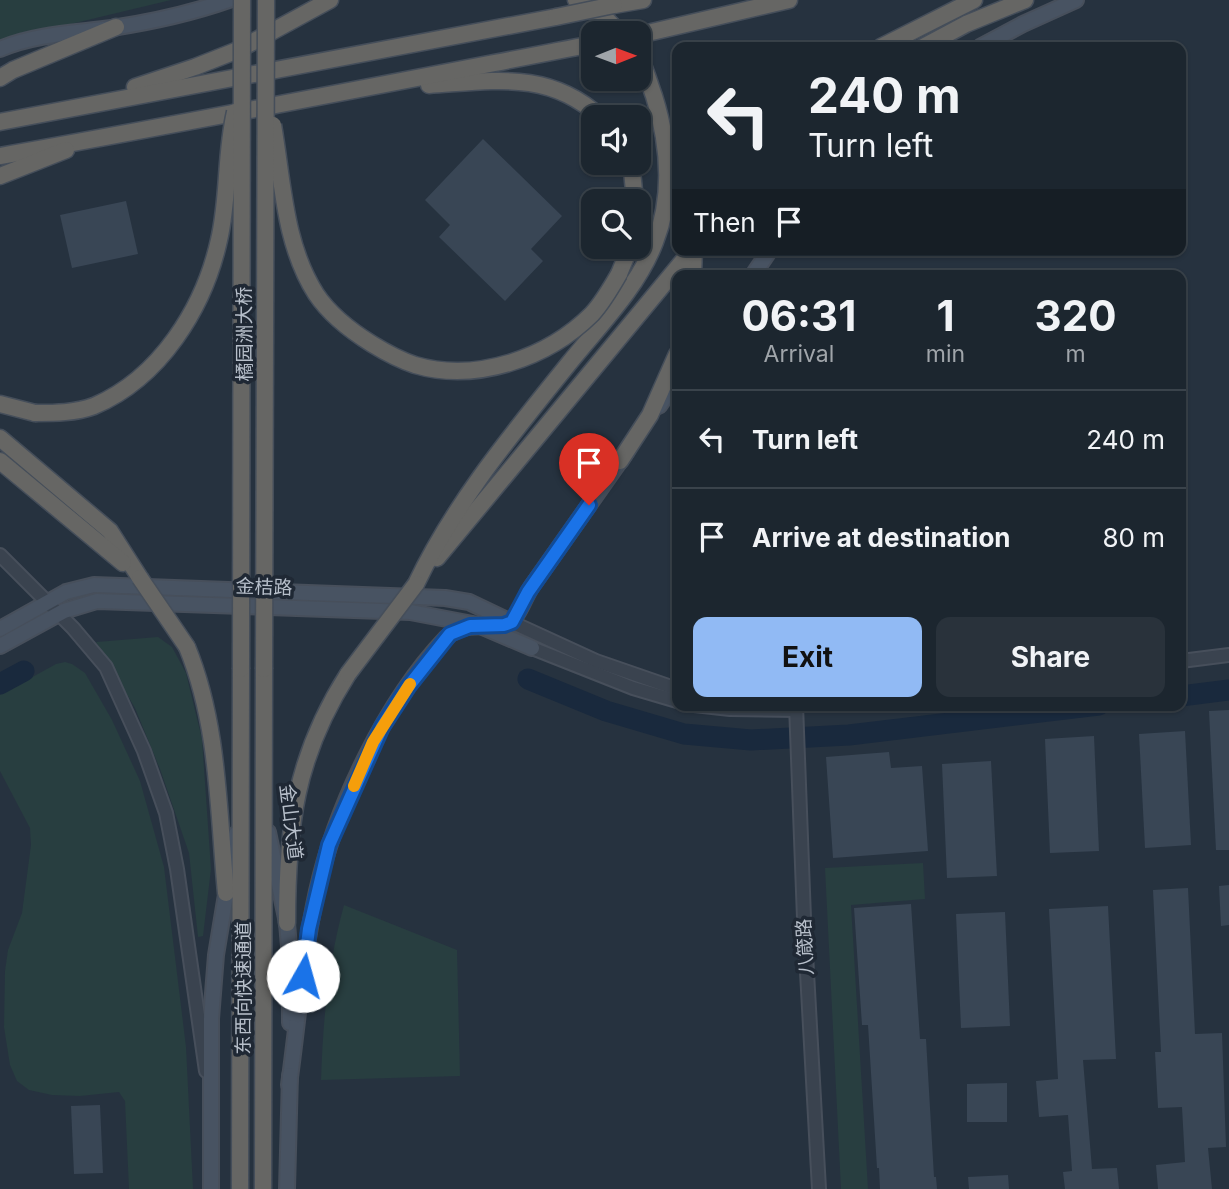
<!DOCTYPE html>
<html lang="en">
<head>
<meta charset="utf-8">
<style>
  :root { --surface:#1c262f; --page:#29323b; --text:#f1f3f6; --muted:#a0a5aa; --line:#3a434b; --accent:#91baf4 }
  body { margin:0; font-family:Inter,"Noto Sans SC",sans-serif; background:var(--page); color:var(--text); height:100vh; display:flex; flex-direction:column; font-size:26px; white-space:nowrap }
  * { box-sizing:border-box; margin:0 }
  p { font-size:23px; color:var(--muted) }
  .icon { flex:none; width:38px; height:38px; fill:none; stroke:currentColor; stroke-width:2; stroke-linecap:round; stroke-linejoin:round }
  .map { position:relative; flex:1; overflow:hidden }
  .panel { position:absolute; left:672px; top:270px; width:514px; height:441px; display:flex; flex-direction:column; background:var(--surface); border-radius:14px; box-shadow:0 2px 5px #0004,0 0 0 2px var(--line) }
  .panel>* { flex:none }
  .top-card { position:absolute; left:672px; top:42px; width:514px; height:214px; border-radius:14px; box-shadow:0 2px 5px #0004,0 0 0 2px var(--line); background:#1c262f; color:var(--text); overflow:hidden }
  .needle { width:46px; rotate:89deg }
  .tools { position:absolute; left:581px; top:21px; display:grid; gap:14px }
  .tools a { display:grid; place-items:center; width:70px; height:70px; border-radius:14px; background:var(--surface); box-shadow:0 2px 5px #0004,0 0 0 2px var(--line); font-size:35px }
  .pin { position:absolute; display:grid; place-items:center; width:60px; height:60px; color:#fff; margin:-72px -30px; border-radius:50% 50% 50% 0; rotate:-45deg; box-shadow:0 0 7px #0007 }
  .pin .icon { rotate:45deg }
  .me { position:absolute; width:77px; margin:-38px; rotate:7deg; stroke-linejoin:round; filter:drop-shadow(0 0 5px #0008) }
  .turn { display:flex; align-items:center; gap:24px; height:147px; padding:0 21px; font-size:32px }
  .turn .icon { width:91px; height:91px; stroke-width:2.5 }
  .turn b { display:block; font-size:49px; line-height:60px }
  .then { display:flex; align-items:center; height:66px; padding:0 21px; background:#0003; gap:14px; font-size:26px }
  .eta { display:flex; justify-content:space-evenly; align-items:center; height:119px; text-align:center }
  .eta b { font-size:42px; font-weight:700; line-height:49px }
  .action { display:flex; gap:14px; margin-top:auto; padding:14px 21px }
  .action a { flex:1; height:80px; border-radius:14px; background:var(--accent); color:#111; font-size:28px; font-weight:700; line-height:80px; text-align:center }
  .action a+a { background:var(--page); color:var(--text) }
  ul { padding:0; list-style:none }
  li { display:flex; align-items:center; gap:21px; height:98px; padding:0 21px; border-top:2px solid var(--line) }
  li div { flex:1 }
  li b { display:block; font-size:26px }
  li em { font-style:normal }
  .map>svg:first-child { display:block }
  .green { fill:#283e40 }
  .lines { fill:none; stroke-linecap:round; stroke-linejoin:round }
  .river { stroke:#19293d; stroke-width:21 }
  .building { fill:#394655 }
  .tertiary-casing { stroke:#474f5b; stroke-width:16 }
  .secondary-casing { stroke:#474f5b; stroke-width:18 }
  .trunk-casing { stroke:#454e5a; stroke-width:19 }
  .tertiary { stroke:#3a434f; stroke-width:12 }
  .secondary { stroke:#485362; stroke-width:14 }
  .trunk { stroke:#666664; stroke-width:16 }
  .trunk-bridge-casing { stroke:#454e5a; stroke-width:19; stroke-linecap:butt }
  .trunk-bridge { stroke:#666664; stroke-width:16 }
  .route-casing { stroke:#114b97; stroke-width:18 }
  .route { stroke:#1a73e8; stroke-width:12 }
  .slow { stroke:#f59e0b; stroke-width:12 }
  .labels { text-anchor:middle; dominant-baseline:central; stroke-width:7; stroke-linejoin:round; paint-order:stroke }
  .street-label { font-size:19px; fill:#b7bfca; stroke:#1f2834 }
</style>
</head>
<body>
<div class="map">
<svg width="1229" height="1189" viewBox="0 0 1229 1189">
  <rect width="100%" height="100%" fill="#26323f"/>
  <g class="green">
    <polygon points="0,0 171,0 0,41"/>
    <polygon points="158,637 172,647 186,673 202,739 211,869 203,936 198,937 189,853 160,769 135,708 96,642"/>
    <polygon points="65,662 72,664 85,673 112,720 140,781 164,867 186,1047 193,1189 129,1189 125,1101 119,1092 80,1096 52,1095 29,1090 17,1081 10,1065 4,1027 5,971 8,950 22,913 31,845 30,828 0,771 0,695 56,664"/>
    <polygon points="923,863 925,899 851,905 868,1189 841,1189 825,868"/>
    <path d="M344 905 457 950 460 1076 321 1080C323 1020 328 963 344 905Z"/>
  </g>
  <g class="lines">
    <g class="river">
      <polyline points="528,679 606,711 684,734 751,740 849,735 1099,705"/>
      <polyline points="0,684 24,671"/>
      <polyline points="1181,696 1229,690"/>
    </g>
  </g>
  <g class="building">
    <polygon points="483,139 562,216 531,249 543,261 505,301 439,237 450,225 425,200"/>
    <polygon points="126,201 138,254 72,268 60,215"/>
    <polygon points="1229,710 1229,850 1216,850 1209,711"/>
    <polygon points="1185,731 1191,845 1145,848 1139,734"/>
    <polygon points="1094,736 1099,851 1050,853 1045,739"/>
    <polygon points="889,752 891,768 922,766 928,851 833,858 826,757"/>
    <polygon points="991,761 997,876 947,878 942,764"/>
    <polygon points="1229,885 1229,925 1221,926 1219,886"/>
    <polygon points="1188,888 1195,1034 1222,1033 1226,1147 1208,1148 1212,1189 1158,1189 1156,1165 1185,1162 1182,1107 1158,1108 1155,1052 1161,1052 1153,890"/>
    <polygon points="911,904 920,1039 926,1039 934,1177 936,1177 937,1189 880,1189 879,1168 877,1168 868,1025 862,1025 854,908"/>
    <polygon points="1108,906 1116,1059 1083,1060 1092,1169 1117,1168 1119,1189 1065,1189 1063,1172 1072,1171 1068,1115 1039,1117 1036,1081 1058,1079 1049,909"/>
    <polygon points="1005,912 1010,1026 961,1028 956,914"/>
    <polygon points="1007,1083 1007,1122 967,1122 967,1084"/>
    <polygon points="100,1105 103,1173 74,1174 71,1106"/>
    <polygon points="1008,1175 1009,1189 969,1189 968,1177"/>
  </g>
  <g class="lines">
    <g class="tertiary-casing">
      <g id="tertiary">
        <polyline points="0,555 73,628 106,667 144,751 166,813 177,869 206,1071"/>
        <polyline points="511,622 596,661 677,689"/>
        <polyline points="532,648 633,688 677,701"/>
        <polyline points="1181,661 1229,655"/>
        <polyline points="694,705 730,709 796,710"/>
        <polyline points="796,705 804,918 819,1189"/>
      </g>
    </g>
    <g class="secondary-casing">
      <g id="secondary">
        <polyline points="980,47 1023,24 1076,0"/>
        <path d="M0 49C35 34 75 33 112 28 151 22 192 13 229 0"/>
        <polyline points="753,275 770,250"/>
        <polyline points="659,406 677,380"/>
        <polyline points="0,629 66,592 94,585 445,598 469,602 511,622"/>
        <polyline points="0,646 64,611 97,601 410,612 478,625 532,648"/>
        <polyline points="268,832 287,923 290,959 290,1023"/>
        <path d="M289 1085C298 1020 303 954 317 891 336 806 386 701 446 638 466 617 498 633 510 622 520 614 525 596 532 586 564 541 595 496 627 451"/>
        <polyline points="211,1189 211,1019 216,955 236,834"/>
        <polyline points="287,1189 290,1075"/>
      </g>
    </g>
    <g class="trunk-casing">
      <g id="trunk">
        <polyline points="576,0 606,19 620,33"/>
        <polyline points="614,5 643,0"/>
        <polyline points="639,35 789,0"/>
        <polyline points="881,47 974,0"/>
        <polyline points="923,47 966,24 1025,0"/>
        <polyline points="0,78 13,70 116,27"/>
        <path d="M429 85C494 81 549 70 600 117"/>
        <polyline points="135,87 195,67 238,50 330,0"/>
        <polyline points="0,122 556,17"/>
        <path d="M0 156C198 121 396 82 593 44"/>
        <polyline points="629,163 632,171 635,201"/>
        <polyline points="0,176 66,150"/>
        <polyline points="619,274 630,247"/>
        <polyline points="693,275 694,250"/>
        <polyline points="0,404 35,413"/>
        <polyline points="0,438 110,531 140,578"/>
        <polyline points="0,461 123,563"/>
        <polyline points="620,461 650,415 677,354"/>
        <polyline points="437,558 692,250"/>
        <path d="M416 584C455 502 513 433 570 362 600 325 638 287 655 242 674 194 669 144 654 96 649 83 646 69 639 57"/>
        <path d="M187 647C219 725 218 810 226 893"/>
        <path d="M287 923C287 827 295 757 348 674"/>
        <polyline points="240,1189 241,669"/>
        <polyline points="263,1189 264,669"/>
      </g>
    </g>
    <use href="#tertiary" class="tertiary"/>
    <use href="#secondary" class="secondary"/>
    <use href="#trunk" class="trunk"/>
    <g class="trunk-bridge-casing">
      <g id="trunk-bridge">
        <polyline points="556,17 614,5"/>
        <path d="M273 125C283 182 284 244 316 294 330 315 351 331 372 344 385 352 400 360 415 365 476 383 548 358 592 314 603 302 611 288 619 274"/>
        <path d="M35 413C55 413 75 413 94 406 160 378 204 308 219 240 229 198 225 154 235 112"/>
        <polyline points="140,578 187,647"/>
        <polyline points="241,669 242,0"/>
        <polyline points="264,669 266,0"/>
        <polyline points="348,674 416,584"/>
      </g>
    </g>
    <use href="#trunk-bridge" class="trunk-bridge"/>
  </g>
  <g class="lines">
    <g class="route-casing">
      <polyline id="route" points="303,976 309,929 329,845 382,727 408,687 450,634 470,626 504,625 512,622 528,592 589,505"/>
    </g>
    <use href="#route" class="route"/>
    <polyline class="slow" points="354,786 373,742 410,684"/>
  </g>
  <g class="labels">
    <g class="street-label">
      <text transform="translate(244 334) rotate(-90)">橘园洲大桥</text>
      <text transform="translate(264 587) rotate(2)">金桔路</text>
      <text transform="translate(291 822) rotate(83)">金山大道</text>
      <text transform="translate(805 947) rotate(-93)">八箴路</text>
      <text transform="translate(243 988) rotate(-90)">东西向快速通道</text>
    </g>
  </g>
</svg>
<div class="tools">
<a><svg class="needle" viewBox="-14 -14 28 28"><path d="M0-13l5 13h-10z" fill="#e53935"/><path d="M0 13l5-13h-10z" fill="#a0a5aa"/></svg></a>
<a><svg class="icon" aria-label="sound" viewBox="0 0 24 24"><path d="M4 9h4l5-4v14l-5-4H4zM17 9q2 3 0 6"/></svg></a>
<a><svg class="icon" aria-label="search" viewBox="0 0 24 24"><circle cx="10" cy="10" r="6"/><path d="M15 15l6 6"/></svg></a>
</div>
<div class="pin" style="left:589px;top:505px;background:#d93025"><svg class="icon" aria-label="arrive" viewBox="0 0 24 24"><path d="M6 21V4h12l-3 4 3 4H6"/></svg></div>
<svg class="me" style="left:303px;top:976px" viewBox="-20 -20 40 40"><circle r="19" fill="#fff"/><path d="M0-13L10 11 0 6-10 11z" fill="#1a73e8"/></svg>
<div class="top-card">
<div class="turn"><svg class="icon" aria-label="left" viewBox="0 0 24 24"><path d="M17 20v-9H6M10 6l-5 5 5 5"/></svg><div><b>240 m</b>Turn left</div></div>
<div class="then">Then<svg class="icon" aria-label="arrive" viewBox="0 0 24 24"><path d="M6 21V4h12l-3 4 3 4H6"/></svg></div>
</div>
<section class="panel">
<div class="eta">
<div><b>06:31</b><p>Arrival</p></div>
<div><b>1</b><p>min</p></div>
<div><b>320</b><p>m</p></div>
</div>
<ul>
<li><svg class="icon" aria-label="left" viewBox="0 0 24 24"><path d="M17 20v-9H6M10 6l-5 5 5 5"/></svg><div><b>Turn left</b></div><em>240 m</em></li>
<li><svg class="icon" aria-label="arrive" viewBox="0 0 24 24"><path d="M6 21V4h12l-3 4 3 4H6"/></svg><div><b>Arrive at destination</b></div><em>80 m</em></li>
</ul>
<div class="action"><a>Exit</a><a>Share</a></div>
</section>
</div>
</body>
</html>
